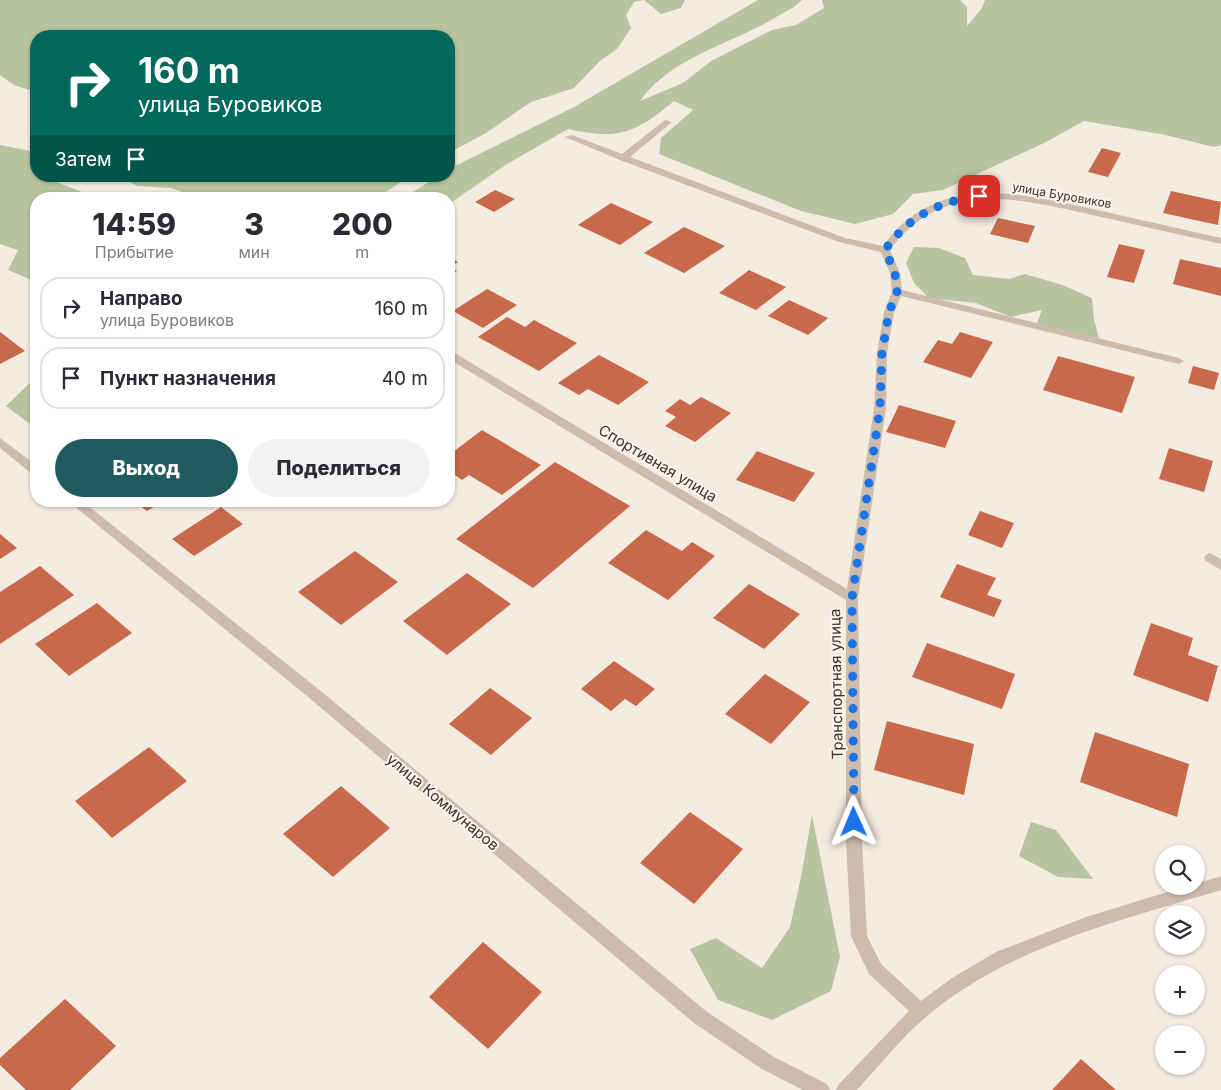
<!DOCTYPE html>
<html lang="ru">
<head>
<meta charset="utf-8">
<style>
  :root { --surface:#fff; --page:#f2f2f3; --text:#2b2b33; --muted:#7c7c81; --line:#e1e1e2; --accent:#1f5a5e }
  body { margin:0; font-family:Inter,sans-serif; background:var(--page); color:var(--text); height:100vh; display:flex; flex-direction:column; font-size:19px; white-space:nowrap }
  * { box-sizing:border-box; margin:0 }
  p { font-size:16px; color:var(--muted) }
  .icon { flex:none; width:28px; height:28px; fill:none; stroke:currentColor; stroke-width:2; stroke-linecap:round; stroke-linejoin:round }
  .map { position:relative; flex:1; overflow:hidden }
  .side { position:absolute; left:30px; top:192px; width:425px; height:315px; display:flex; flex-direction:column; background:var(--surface); border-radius:20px; box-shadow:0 1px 4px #0004 }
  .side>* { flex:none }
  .top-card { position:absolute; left:30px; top:30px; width:425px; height:152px; border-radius:20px; box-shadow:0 1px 4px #0004; background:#00695c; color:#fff; overflow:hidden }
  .fabs { position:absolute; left:1155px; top:845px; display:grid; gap:10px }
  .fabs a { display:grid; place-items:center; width:50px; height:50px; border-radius:50%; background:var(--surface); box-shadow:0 1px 4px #0004; font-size:25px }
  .pin { position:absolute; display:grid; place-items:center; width:42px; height:42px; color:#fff; margin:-21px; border-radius:10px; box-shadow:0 2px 8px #0006 }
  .me { position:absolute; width:55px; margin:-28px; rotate:359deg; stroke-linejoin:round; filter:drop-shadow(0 0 4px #0008) }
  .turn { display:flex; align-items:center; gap:18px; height:105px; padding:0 25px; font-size:22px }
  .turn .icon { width:65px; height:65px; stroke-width:2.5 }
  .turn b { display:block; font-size:35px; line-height:42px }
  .then { display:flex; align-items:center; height:48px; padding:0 25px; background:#0003; gap:10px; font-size:19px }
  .eta { display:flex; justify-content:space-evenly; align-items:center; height:85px; text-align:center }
  .eta b { font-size:30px; font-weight:800; line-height:35px }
  .primary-button { display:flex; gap:10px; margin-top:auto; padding:10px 25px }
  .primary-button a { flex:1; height:58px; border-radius:30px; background:var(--accent); color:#fff; font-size:20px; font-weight:800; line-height:58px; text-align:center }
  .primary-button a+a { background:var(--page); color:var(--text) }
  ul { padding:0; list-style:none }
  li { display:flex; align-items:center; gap:15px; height:62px; margin:0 10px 8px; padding:0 15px; border:2px solid var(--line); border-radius:20px }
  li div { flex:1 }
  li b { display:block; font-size:19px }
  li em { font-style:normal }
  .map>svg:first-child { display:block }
  .green { fill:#b8c4a0 }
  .building { fill:#c8694b }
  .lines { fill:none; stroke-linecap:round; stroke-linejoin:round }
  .minor { fill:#cdbbac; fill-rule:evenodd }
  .route { stroke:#1a73e8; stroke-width:9; stroke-dasharray:0 16.2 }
  .labels { text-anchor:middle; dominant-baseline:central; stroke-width:4; stroke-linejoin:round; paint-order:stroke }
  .far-street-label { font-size:12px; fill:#3b302b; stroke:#fbf5ee }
  .street-label { font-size:15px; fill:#3b302b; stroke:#fbf5ee }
</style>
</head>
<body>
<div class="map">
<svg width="1221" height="1090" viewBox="0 0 1221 1090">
  <rect width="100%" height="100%" fill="#f4ebe1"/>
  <g class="green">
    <polygon points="0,0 685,0 681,8 661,14 644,0 634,2 626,15 631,28 617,49 600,61 574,88 531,102 486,133 449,153 449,36 36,36 36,92 14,85 0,75"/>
    <path d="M758 0H802C795 8 782 13 773 19 730 44 670 58 640 101L683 83 711 61 772 30 796 25 824 8 822 0H960L967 7V26L982 8 985 0H1221V145L1214 147 1166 135 1084 121 1044 143 943 190 913 194 893 214 855 224 801 211 659 154 661 138 693 110 674 101C634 134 619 140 568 129L507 164 449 204V199H402L438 176H449V170L451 168 574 107Z"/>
    <polygon points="0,145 36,152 36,176 53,176 51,180 100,199 36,199 36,282 8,270 18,250 0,244"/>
    <polygon points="119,176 410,176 375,199 201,199 171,188 137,186"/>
    <polygon points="914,247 939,248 965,258 973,275 1009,279 1025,274 1062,285 1092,298 1094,320 1099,338 1035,329 1042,310 1011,317 976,303 929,298 914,283 906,263"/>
    <polygon points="36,377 36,422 30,424 6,406"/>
    <polygon points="812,815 840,957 831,991 772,1020 718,1000 690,949 716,938 762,968 790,927 801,877"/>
    <polygon points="1031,822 1056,830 1093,879 1058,877 1019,856"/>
  </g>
  <g class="building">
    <polygon points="1102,148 1121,153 1108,177 1088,172"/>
    <polygon points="495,190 515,199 494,212 475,202"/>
    <polygon points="1171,191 1221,202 1218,225 1163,213"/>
    <polygon points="611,203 653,222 620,245 578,225"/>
    <polygon points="998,218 1035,226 1028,243 990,234"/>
    <polygon points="684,227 725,246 684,273 644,253"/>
    <polygon points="1119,244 1145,250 1134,283 1107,277"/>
    <polygon points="449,257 458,262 450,267 457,271 449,276"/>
    <polygon points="1180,259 1221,268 1221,296 1173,284"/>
    <polygon points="749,270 786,287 756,310 719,293"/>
    <polygon points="487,289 517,305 483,328 453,311"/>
    <polygon points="789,300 828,318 808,335 768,316"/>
    <polygon points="507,317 525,327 534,320 577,343 539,371 478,337"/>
    <polygon points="0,332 25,351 0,364"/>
    <polygon points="960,332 993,342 971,378 923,362 938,340 952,344"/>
    <polygon points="599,355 649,382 618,405 588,389 579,395 558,383"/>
    <polygon points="1058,356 1135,377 1122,413 1043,390"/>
    <polygon points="1193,366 1219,373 1214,390 1188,383"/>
    <polygon points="701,397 731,413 695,442 665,426 676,417 665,411 680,399 690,405"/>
    <polygon points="899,405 956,421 945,448 886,432"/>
    <polygon points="482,430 541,465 502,495 469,475 462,480 449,471 449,455"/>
    <polygon points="1169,448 1213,461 1204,492 1159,479"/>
    <polygon points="757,451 815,473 794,502 736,480"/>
    <polygon points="555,462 630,506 533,588 456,539"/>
    <polygon points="134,501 163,501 147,511"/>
    <polygon points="221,507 243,524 194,556 172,539"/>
    <polygon points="980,511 1014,523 1002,548 968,535"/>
    <polygon points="646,530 682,551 692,542 715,556 668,600 608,563"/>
    <polygon points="0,534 17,548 0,559"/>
    <polygon points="355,551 398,582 341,625 298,592"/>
    <polygon points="957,564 996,578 987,595 1002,600 994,617 940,597"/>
    <polygon points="40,566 74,595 0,644 0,592"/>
    <polygon points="467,573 511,604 447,655 403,621"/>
    <polygon points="749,584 800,614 764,649 713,618"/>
    <polygon points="97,603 132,633 69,676 35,644"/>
    <polygon points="1151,623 1193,638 1188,655 1218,666 1208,702 1133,675"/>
    <polygon points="927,643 1015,674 1002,709 912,677"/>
    <polygon points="614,661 655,689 636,706 625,699 611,711 581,689"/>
    <polygon points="765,674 810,702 771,744 725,714"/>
    <polygon points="490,688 532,718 491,755 449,724"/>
    <polygon points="887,721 974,744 964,795 874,770"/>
    <polygon points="1095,732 1189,764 1177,817 1080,782"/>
    <polygon points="149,747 187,781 112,838 75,801"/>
    <polygon points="341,786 390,828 333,877 283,834"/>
    <polygon points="690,812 743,849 694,904 640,863"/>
    <polygon points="483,942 542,992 488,1049 429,997"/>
    <polygon points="65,999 116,1046 70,1090 26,1090 0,1065 0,1058"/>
    <polygon points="1081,1059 1116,1090 1052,1090"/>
  </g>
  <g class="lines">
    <g class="minor">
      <path d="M665 120 672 122 630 157 845 238 883 246C940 168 1026 195 1106 212 1144 221 1183 229 1221 238V244C1183 235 1144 227 1106 218 1028 201 946 174 890 250L900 273 902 290 1179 358 1184 361 1179 364 901 296 894 312 887 353 886 408 858 598 862 840 867 936 881 964 921 1001 952 978 996 952 1086 917 1187 886H1196V884L1221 876V890C1119 921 1011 946 927 1016 904 1035 878 1067 857 1090H836L839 1084 909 1011 869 974 851 936 846 840V600L449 359V351L453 352 847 589 874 408 877 353 884 312 892 292 890 273 881 252 839 242 620 160 565 137 572 135 622 154Z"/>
      <polygon points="0,438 36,465 36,475 32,474 0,448"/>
      <polygon points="68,501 82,501 317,688 706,1011 774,1057 827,1084 830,1090 803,1090 762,1069 694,1023 307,696"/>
      <polygon points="1210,553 1221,559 1221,570 1206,561 1204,558 1206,555"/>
    </g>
  </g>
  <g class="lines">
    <path class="route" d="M854 822 852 598 880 408 882 353 889 312 897 292 895 273 885 250C909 216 938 202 979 196"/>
  </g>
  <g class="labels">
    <g class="far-street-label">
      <text transform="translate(1062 195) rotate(10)">улица Буровиков</text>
    </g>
    <g class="street-label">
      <text transform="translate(658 463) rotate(31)">Спортивная улица</text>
      <text transform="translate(836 684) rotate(-91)">Транспортная улица</text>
      <text transform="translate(443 802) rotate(40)">улица Коммунаров</text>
    </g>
  </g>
</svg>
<div class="fabs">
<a><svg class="icon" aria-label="search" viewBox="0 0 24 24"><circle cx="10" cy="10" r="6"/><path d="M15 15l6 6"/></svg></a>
<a><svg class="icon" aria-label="layers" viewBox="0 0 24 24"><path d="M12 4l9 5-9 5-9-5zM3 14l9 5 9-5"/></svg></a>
<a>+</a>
<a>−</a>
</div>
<div class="pin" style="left:979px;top:196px;background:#d93025"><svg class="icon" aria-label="arrive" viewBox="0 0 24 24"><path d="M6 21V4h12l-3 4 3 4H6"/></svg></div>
<svg class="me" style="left:854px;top:822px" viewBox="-20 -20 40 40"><path d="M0-17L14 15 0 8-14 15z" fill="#1a73e8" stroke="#fff" stroke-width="4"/></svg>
<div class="top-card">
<div class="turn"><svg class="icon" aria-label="right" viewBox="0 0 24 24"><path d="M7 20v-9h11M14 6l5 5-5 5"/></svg><div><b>160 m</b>улица Буровиков</div></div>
<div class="then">Затем<svg class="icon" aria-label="arrive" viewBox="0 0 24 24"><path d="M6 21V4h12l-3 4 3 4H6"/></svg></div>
</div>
<section class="side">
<div class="eta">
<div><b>14:59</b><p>Прибытие</p></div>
<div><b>3</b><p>мин</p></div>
<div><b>200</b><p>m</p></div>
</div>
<ul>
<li><svg class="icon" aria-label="right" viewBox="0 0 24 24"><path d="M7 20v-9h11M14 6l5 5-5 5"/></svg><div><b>Направо</b><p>улица Буровиков</p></div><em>160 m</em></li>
<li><svg class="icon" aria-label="arrive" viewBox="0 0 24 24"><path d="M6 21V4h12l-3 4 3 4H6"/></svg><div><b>Пункт назначения</b></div><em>40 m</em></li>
</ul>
<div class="primary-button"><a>Выход</a><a>Поделиться</a></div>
</section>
</div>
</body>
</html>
